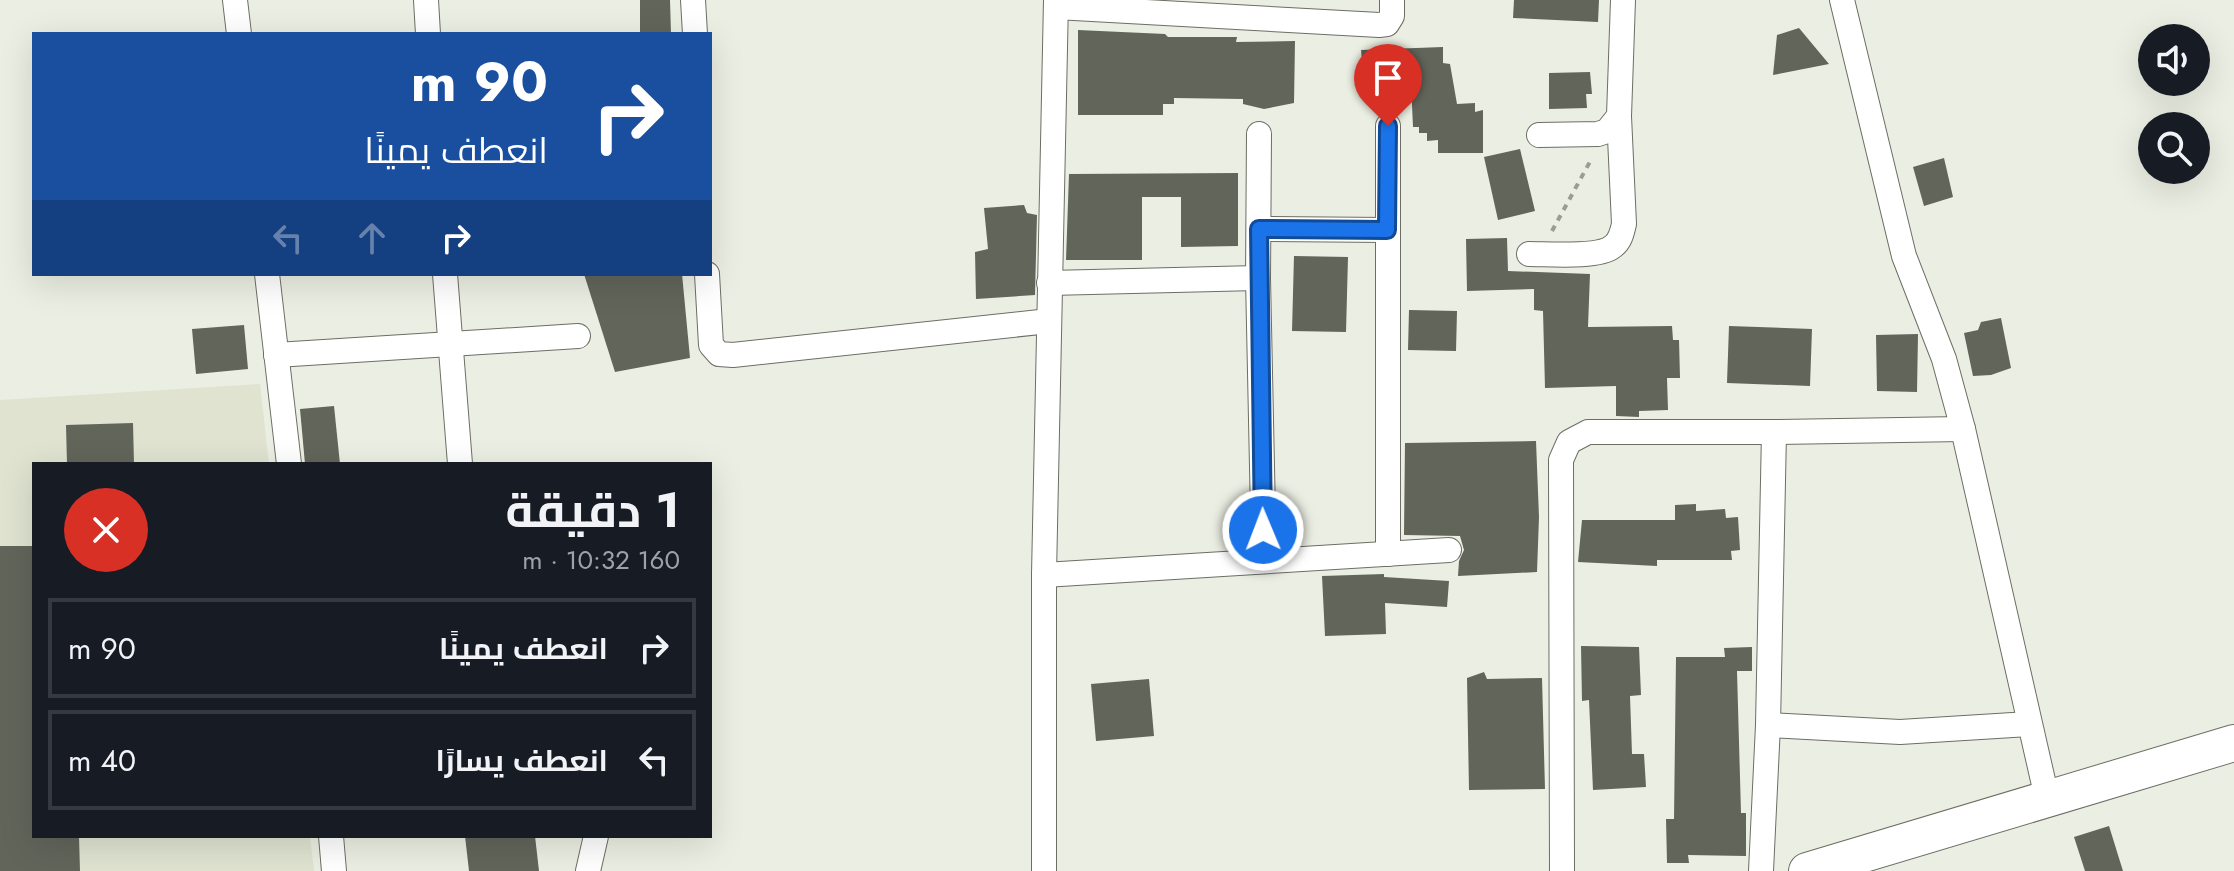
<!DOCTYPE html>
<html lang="ar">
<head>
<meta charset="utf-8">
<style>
  :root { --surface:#171b24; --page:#20242c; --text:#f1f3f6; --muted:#9ea1a6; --line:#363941 }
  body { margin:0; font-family:Jost,Cairo,sans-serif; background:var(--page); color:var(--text); direction:rtl; height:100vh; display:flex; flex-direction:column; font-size:30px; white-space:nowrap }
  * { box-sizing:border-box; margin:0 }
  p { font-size:26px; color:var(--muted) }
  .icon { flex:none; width:44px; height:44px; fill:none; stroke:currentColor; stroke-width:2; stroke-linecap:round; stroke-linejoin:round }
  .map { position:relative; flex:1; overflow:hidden; direction:ltr }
  .details { position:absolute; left:32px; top:462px; width:680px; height:376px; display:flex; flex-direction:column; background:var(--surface); border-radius:0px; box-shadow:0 8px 32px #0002; direction:rtl }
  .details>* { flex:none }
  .top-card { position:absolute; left:32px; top:32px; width:680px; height:244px; border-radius:0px; box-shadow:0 8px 32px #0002; direction:rtl; background:#1a4fa0; color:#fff; overflow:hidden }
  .fabs { position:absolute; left:2138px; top:24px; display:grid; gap:16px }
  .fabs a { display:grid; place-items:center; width:72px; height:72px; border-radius:50%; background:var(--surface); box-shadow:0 8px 32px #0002; font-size:40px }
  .pin { position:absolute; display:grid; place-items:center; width:68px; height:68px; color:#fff; margin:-82px -34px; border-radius:50% 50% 50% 0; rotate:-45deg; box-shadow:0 0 8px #0007 }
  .pin .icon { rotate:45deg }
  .me { position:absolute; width:88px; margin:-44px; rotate:359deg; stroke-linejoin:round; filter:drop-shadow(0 0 6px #0008) }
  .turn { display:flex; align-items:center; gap:28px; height:168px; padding:0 32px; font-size:36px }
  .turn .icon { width:104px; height:104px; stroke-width:2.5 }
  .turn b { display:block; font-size:56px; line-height:68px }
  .lanes { display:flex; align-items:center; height:76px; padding:0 32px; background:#0003; justify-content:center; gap:40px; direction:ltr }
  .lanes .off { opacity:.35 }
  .round { display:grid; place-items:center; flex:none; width:84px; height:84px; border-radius:42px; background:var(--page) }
  .summary { display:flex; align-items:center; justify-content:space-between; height:136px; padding:0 32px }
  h1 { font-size:48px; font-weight:700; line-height:60px }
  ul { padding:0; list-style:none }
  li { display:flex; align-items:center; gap:24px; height:100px; margin:0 16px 12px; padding:0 16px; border:4px solid var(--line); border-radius:0px }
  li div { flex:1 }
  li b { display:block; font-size:30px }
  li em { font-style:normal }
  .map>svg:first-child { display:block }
  .built { fill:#dfe3d0 }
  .building { fill:#62655a }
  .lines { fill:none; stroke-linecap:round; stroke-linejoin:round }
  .minor-casing { stroke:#6c6e63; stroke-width:26 }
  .secondary-casing { stroke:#6c6e63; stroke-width:38 }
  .path { stroke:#9b9d94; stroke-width:4; stroke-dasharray:6 6; stroke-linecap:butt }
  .minor { stroke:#fff; stroke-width:24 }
  .secondary { stroke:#fff; stroke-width:36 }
  .route-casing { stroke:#114b97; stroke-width:20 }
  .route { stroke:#1a73e8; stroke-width:14 }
</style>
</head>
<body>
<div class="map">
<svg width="2234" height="871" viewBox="0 0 2234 871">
  <rect width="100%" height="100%" fill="#ebeee2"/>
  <polygon class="built" points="260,384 269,464 34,464 34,836 310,836 314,871 0,871 0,400"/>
  <g class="building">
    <polygon points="640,0 670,0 671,34 640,34"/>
    <polygon points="1514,0 1599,0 1598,22 1513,18"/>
    <polygon points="1799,28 1829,64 1773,75 1777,35"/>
    <polygon points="1078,30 1165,34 1168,37 1237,37 1236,42 1295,41 1294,103 1264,109 1243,104 1243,99 1174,98 1174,104 1163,104 1163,115 1078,115"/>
    <polygon points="1443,47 1443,63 1450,64 1457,104 1475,103 1475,112 1483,110 1483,153 1438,153 1438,140 1427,141 1427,133 1419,133 1419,127 1413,127 1411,83 1378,88 1374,79 1364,80 1361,50"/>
    <polygon points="1590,72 1592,94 1586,94 1587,108 1549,109 1549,73"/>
    <polygon points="1520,149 1535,211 1498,220 1484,157"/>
    <polygon points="1944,158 1953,197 1924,206 1913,167"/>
    <polygon points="1238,173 1238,246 1181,247 1181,197 1142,197 1142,260 1066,260 1069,174"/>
    <polygon points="1024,205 1027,213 1037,215 1035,295 976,299 975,252 988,249 984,208"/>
    <polygon points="1507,238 1508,271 1590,274 1588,327 1672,326 1673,340 1679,340 1680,378 1667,378 1668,410 1639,411 1639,417 1616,416 1616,386 1545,388 1543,311 1534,310 1534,289 1467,291 1466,239"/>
    <polygon points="1294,256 1348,257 1346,332 1292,331"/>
    <polygon points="584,274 682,274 690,358 615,372"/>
    <polygon points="1409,310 1457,311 1456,351 1408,350"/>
    <polygon points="2001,318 2011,368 1991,375 1973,376 1964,333 1978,330 1981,322"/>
    <polygon points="244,325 248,369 196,374 192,329"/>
    <polygon points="1729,326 1812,329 1810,386 1727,383"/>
    <polygon points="1918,334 1917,392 1877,391 1876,335"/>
    <polygon points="334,406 340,464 305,464 300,409"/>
    <polygon points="133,423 134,464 67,464 66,425"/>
    <polygon points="1536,441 1539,517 1537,572 1458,576 1459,561 1464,550 1460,536 1404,535 1405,443"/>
    <polygon points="1696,504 1696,511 1725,509 1726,518 1738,517 1740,550 1731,551 1732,560 1657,560 1657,566 1578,562 1582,520 1675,520 1675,505"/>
    <polygon points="0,546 34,546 34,836 79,836 80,871 0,871"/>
    <polygon points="1384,574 1384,577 1449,581 1447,607 1385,603 1386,634 1325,636 1322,576"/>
    <polygon points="1581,646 1639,647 1641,695 1630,696 1632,754 1644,754 1646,787 1593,790 1589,700 1582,701"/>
    <polygon points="1752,647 1752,671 1737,671 1741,813 1746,813 1746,856 1688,855 1689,863 1667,863 1666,819 1674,819 1676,657 1725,657 1724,648"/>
    <polygon points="1484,672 1487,679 1542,678 1545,789 1469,790 1467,678"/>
    <polygon points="1149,679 1154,736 1096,741 1091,684"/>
    <polygon points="2109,826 2123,871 2085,871 2074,837"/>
    <polygon points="465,836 535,836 539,871 469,871"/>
  </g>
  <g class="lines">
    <g class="minor-casing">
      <g id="minor">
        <polyline points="235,0 239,34"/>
        <polyline points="426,0 428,34"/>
        <polyline points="693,0 695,34"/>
        <polyline points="1842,0 1904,256 1944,359 1963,429 2047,798"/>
        <polyline points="1056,7 1379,25 1387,24 1392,16 1392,0"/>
        <polyline points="1259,134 1258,278 1264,561"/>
        <polyline points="1539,135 1598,134 1607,131 1619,116 1623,0"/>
        <polyline points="1259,229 1387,230"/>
        <path d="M1529 254C1548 254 1598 258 1612 247 1620 242 1622 233 1624 224L1619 116"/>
        <polyline points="267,274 289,464"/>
        <polyline points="445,274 460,464"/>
        <polyline points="707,274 711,345 719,354 733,355 1049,321"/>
        <polyline points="1049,283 1258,278"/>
        <polyline points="276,355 578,336"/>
        <polyline points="1388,554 1388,126"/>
        <polyline points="1044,575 1449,550"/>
        <polyline points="1768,725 1900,732 2029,724"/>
        <polyline points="331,836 334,871"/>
        <polyline points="588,871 596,836"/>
        <polyline points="1044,871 1044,575 1056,0"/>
        <polyline points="1562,871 1561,460 1569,442 1588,432 1774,432 1963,429"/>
        <polyline points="1761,871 1768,725 1774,432"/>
      </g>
    </g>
    <g class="secondary-casing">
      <polyline id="secondary" points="1807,871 2234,743"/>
    </g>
    <polyline class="path" points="1552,231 1592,158"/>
    <use href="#minor" class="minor"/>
    <use href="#secondary" class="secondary"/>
  </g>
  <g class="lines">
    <g class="route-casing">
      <polyline id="route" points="1263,530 1259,229 1387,230 1388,126"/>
    </g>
    <use href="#route" class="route"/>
  </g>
</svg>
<div class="fabs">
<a><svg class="icon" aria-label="sound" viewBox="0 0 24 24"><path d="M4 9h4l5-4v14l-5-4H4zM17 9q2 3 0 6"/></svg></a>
<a><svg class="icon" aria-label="search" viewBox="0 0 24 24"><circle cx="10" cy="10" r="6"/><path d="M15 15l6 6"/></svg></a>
</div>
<div class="pin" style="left:1388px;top:126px;background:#d93025"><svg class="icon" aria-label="arrive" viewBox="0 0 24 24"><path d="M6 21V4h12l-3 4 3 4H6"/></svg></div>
<svg class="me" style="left:1263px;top:530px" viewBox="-20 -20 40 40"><circle r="17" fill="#1a73e8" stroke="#fff" stroke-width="3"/><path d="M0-11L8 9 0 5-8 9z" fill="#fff"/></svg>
<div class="top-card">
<div class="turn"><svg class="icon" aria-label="right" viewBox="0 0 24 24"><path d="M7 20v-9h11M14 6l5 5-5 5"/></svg><div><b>90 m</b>انعطف يمينًا</div></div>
<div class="lanes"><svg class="icon off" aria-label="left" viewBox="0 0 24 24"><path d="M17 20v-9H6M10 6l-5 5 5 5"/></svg><svg class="icon off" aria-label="ahead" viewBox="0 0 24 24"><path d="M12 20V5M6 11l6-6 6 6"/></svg><svg class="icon" aria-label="right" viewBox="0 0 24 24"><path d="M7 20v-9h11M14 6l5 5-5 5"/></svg></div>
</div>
<section class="details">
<div class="summary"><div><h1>1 دقيقة</h1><p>160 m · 10:32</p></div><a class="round" style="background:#d93025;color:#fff"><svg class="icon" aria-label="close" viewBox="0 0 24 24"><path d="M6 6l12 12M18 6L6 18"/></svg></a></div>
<ul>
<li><svg class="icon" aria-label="right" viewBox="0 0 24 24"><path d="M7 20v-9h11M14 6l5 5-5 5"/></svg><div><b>انعطف يمينًا</b></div><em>90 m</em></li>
<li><svg class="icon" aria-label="left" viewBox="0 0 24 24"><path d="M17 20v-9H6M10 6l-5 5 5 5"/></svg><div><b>انعطف يسارًا</b></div><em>40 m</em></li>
</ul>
</section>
</div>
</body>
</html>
